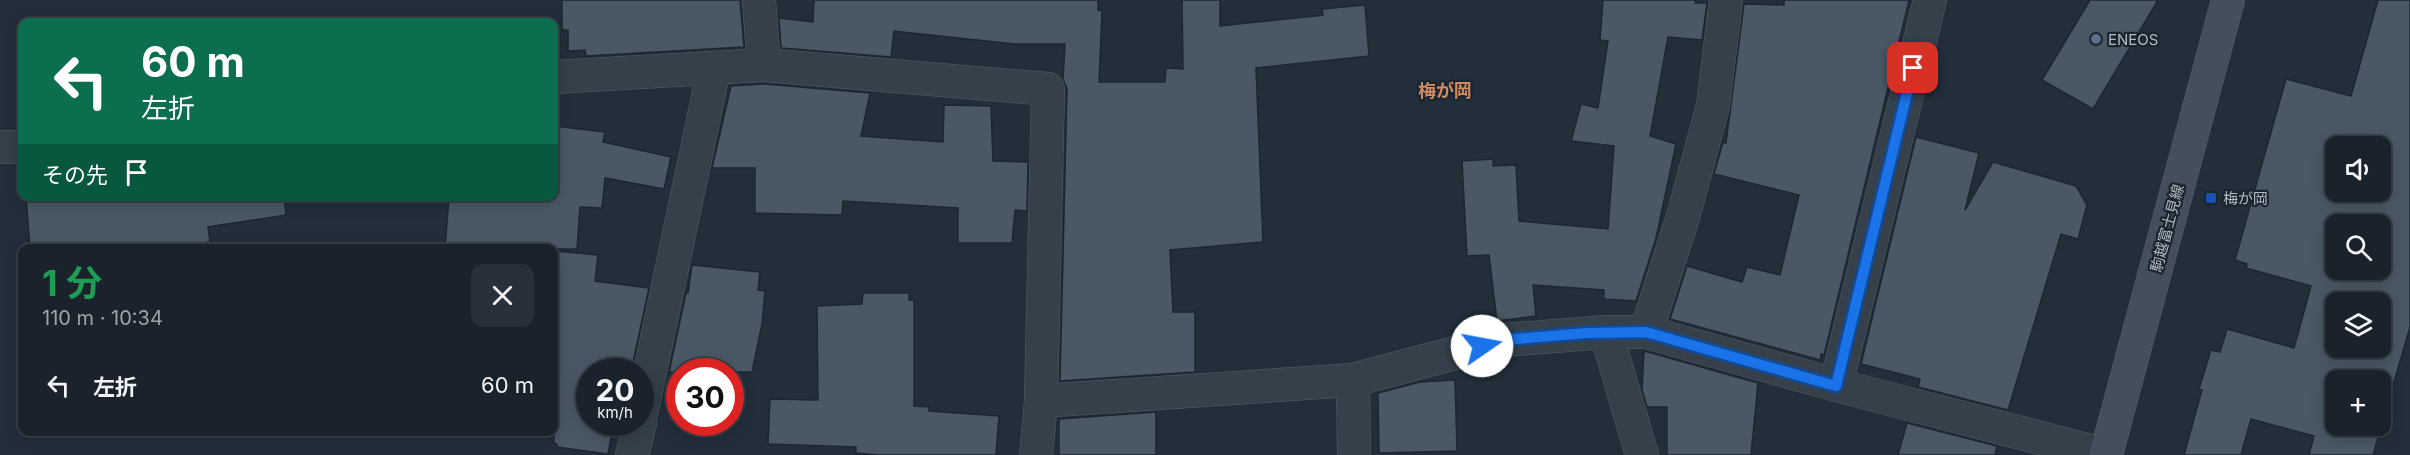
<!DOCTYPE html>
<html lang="ja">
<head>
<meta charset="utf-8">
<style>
  :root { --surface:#1a222c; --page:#272f38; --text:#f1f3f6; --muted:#9fa4a9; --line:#383f48 }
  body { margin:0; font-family:Inter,"Noto Sans JP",sans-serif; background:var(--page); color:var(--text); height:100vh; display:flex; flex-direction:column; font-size:22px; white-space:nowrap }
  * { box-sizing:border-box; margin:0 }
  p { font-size:20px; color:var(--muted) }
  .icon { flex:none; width:33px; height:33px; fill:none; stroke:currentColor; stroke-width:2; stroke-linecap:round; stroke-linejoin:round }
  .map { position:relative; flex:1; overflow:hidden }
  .drawer { position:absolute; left:18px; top:244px; width:540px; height:192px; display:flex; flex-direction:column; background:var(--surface); border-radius:12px; box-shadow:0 3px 15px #0003,0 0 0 2px var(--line) }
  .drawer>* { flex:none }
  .banner { position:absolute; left:18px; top:18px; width:540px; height:183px; border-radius:12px; box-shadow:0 3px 15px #0003,0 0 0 2px var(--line); background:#0b6e4f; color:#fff; overflow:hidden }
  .tools { position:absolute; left:2325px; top:136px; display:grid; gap:12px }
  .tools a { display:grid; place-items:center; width:66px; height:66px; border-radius:12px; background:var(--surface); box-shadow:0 3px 15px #0003,0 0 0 2px var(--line); font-size:30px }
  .speed { position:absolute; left:576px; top:358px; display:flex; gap:12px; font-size:30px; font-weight:700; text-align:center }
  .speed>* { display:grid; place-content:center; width:78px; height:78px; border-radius:50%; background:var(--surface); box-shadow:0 3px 15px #0003,0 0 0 2px var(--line); line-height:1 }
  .speed small { font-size:15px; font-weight:400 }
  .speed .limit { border:9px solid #d22; background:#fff; color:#111 }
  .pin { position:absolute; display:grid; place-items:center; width:51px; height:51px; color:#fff; margin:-26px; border-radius:12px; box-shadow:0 3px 9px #0006 }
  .me { position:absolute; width:66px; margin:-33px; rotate:78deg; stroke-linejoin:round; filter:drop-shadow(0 0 4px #0008) }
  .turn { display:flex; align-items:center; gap:21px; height:126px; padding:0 24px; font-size:27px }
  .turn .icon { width:78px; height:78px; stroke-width:2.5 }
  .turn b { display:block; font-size:42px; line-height:51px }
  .then { display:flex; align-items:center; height:57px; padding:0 24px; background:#0003; gap:12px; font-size:22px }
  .round { display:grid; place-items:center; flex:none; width:63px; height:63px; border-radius:12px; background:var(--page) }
  .summary { display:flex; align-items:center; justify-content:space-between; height:102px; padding:0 24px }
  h1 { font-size:36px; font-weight:700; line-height:45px; color:#1e9e55 }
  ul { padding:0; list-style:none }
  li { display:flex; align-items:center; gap:18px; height:78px; padding:0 24px }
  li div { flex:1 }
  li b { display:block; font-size:22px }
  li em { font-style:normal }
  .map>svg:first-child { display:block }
  .building { fill:#4a5865; stroke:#1d2731; stroke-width:1.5; fill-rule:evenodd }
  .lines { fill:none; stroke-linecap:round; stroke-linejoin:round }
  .street-casing { stroke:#545d68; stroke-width:34 }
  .secondary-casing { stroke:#545d68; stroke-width:34 }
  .street { stroke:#36404a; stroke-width:33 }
  .secondary { stroke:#444f5d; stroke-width:33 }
  .route-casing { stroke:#114b97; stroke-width:15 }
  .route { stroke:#1a73e8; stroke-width:10 }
  .service-dot { fill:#5c6f8a; stroke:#1b252f; stroke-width:2 }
  .transit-dot { fill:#1a4fb4; stroke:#1b252f; stroke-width:2 }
  .labels { text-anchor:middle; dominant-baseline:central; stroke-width:4.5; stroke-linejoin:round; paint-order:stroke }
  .poi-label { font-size:15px; fill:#b1bac6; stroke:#1b252f; text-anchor:start }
  .street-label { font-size:15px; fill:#b1bac6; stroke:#1b252f }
  .quarter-label { font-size:18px; font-weight:bold; fill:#d18b61; stroke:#1b252f }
</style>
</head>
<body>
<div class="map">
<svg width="2410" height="455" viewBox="0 0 2410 455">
  <rect width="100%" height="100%" fill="#222e3a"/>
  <g class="building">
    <polygon points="562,0 740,0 744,47 586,56 585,50 568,51 568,30 562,30"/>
    <polygon points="814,0 1098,0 1098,10 1102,11 1099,82 1165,82 1166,68 1183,69 1182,0 1220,0 1220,26 1323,15 1322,9 1365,5 1369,56 1256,68 1263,242 1170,250 1173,312 1195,312 1195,372 1060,381 1067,89 1063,79 1065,44 1014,44 894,31 891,57 781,48 779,18 813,22"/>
    <polygon points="1603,0 1696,0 1695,3 1707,3 1702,40 1668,37 1650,136 1676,144 1656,238 1636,301 1604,299 1604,290 1533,285 1536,316 1497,321 1489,255 1467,256 1462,161 1493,159 1493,166 1516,165 1519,221 1608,229 1614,146 1571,141 1581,104 1598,108 1608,41 1600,40"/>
    <polygon points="1784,0 1909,0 1824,355 1821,354 1820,360 1670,319 1687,266 1742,282 1747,267 1780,275 1799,195 1714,174 1723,142 1726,143 1744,4 1784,5"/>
    <polygon points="2090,0 2158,0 2093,109 2042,80"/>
    <path d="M2378 0H2410V327L2373 455H2309L2314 436 2251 419 2241 455H2184L2202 390 2199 389 2211 350 2220 352 2227 329 2294 348 2311 286 2246 268 2247 264 2235 260 2286 79 2351 96ZM2336 147H2380V192H2336ZM2336 225H2380V270H2336ZM2336 303H2380V348H2336ZM2336 381H2380V426H2336Z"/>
    <polygon points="764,84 870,93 861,136 943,142 944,105 991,106 993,161 1028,162 1027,211 1015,210 1012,243 958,243 958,208 843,201 842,215 755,213 755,168 712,168 731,86"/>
    <polygon points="554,126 605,132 603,142 671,157 664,189 605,178 602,208 580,207 577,249 445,249 449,196 554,196"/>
    <polygon points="1916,137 1979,153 1965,210 1993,162 2076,186 2087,205 2078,239 2061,234 2008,410 1918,387 1920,379 1861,364"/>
    <polygon points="26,196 284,196 286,215 208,227 210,242 152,249 30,249"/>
    <polygon points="554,251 598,255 595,281 649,288 631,372 590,372 590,423 619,423 617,438 611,437 608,454 557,447 557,444 554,443"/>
    <polygon points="692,265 760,272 758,290 765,291 762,324 752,372 669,372 686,293 688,293"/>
    <polygon points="863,293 909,293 909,300 914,300 914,406 929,407 929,411 999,416 996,455 879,455 856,453 856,447 768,444 770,399 818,400 817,306 862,304"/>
    <polygon points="1644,351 1758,383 1751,455 1667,455 1667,407 1647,407 1642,390"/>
    <polygon points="1455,380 1457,451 1379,453 1378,393 1420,382"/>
    <polygon points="1156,412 1156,455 1059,455 1059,419"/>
    <polygon points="1907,423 1997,446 1995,455 1898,455"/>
  </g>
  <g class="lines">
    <g class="street-casing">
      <g id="street">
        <polyline points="759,0 764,65"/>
        <polyline points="554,77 764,65 1048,89 1041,401 1036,455"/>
        <polyline points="0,147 22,147"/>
        <polyline points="1606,332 1642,455"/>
        <polyline points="1646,332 1683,217 1713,106 1726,0"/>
        <polyline points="1353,380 1354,455"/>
        <polyline points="1836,385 1930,0"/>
        <polyline points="1041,401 1353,380 1504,340 1606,332 1646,332 1836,385 2106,455"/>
        <polyline points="640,419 714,69"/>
        <polyline points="632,455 640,423"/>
      </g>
    </g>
    <g class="secondary-casing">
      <polyline id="secondary" points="2106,455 2228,0"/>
    </g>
    <use href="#street" class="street"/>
    <use href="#secondary" class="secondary"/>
  </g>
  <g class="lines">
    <g class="route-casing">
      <polyline id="route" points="1482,346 1504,340 1586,333 1646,332 1836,386 1913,68"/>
    </g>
    <use href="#route" class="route"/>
  </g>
  <circle class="service-dot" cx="2096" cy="39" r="6"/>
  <rect class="transit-dot" x="2205" y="192" width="12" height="12" rx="3"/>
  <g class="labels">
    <g class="poi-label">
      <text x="2108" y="39">ENEOS</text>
      <text x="2223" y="198">梅が岡</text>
    </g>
    <g class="street-label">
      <text transform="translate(2167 228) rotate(-75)">駒越富士見線</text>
    </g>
    <g class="quarter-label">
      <text x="1445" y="90">梅が岡</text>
    </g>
  </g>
</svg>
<div class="tools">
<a><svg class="icon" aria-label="sound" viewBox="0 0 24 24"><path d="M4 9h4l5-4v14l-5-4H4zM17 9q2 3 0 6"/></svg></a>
<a><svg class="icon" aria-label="search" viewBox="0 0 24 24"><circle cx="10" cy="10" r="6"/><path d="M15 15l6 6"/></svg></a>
<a><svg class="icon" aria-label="layers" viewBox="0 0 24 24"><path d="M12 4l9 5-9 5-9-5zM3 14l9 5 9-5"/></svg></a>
<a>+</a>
</div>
<div class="speed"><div>20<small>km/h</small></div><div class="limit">30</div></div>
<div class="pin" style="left:1913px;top:68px;background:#d93025"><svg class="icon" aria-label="arrive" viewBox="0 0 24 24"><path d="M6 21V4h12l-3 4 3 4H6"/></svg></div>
<svg class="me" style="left:1482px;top:346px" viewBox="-20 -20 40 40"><circle r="19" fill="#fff"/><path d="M0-13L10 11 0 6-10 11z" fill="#1a73e8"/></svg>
<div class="banner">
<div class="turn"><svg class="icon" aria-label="left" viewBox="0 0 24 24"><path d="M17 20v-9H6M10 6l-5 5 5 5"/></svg><div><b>60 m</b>左折</div></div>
<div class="then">その先<svg class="icon" aria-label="arrive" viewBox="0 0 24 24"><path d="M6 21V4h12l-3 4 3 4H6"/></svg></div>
</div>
<section class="drawer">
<div class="summary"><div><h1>1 分</h1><p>110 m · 10:34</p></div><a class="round"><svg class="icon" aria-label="close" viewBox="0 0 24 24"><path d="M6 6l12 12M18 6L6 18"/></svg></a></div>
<ul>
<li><svg class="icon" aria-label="left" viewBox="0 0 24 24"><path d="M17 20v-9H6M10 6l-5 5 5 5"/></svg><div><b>左折</b></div><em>60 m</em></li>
</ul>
</section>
</div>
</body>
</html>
